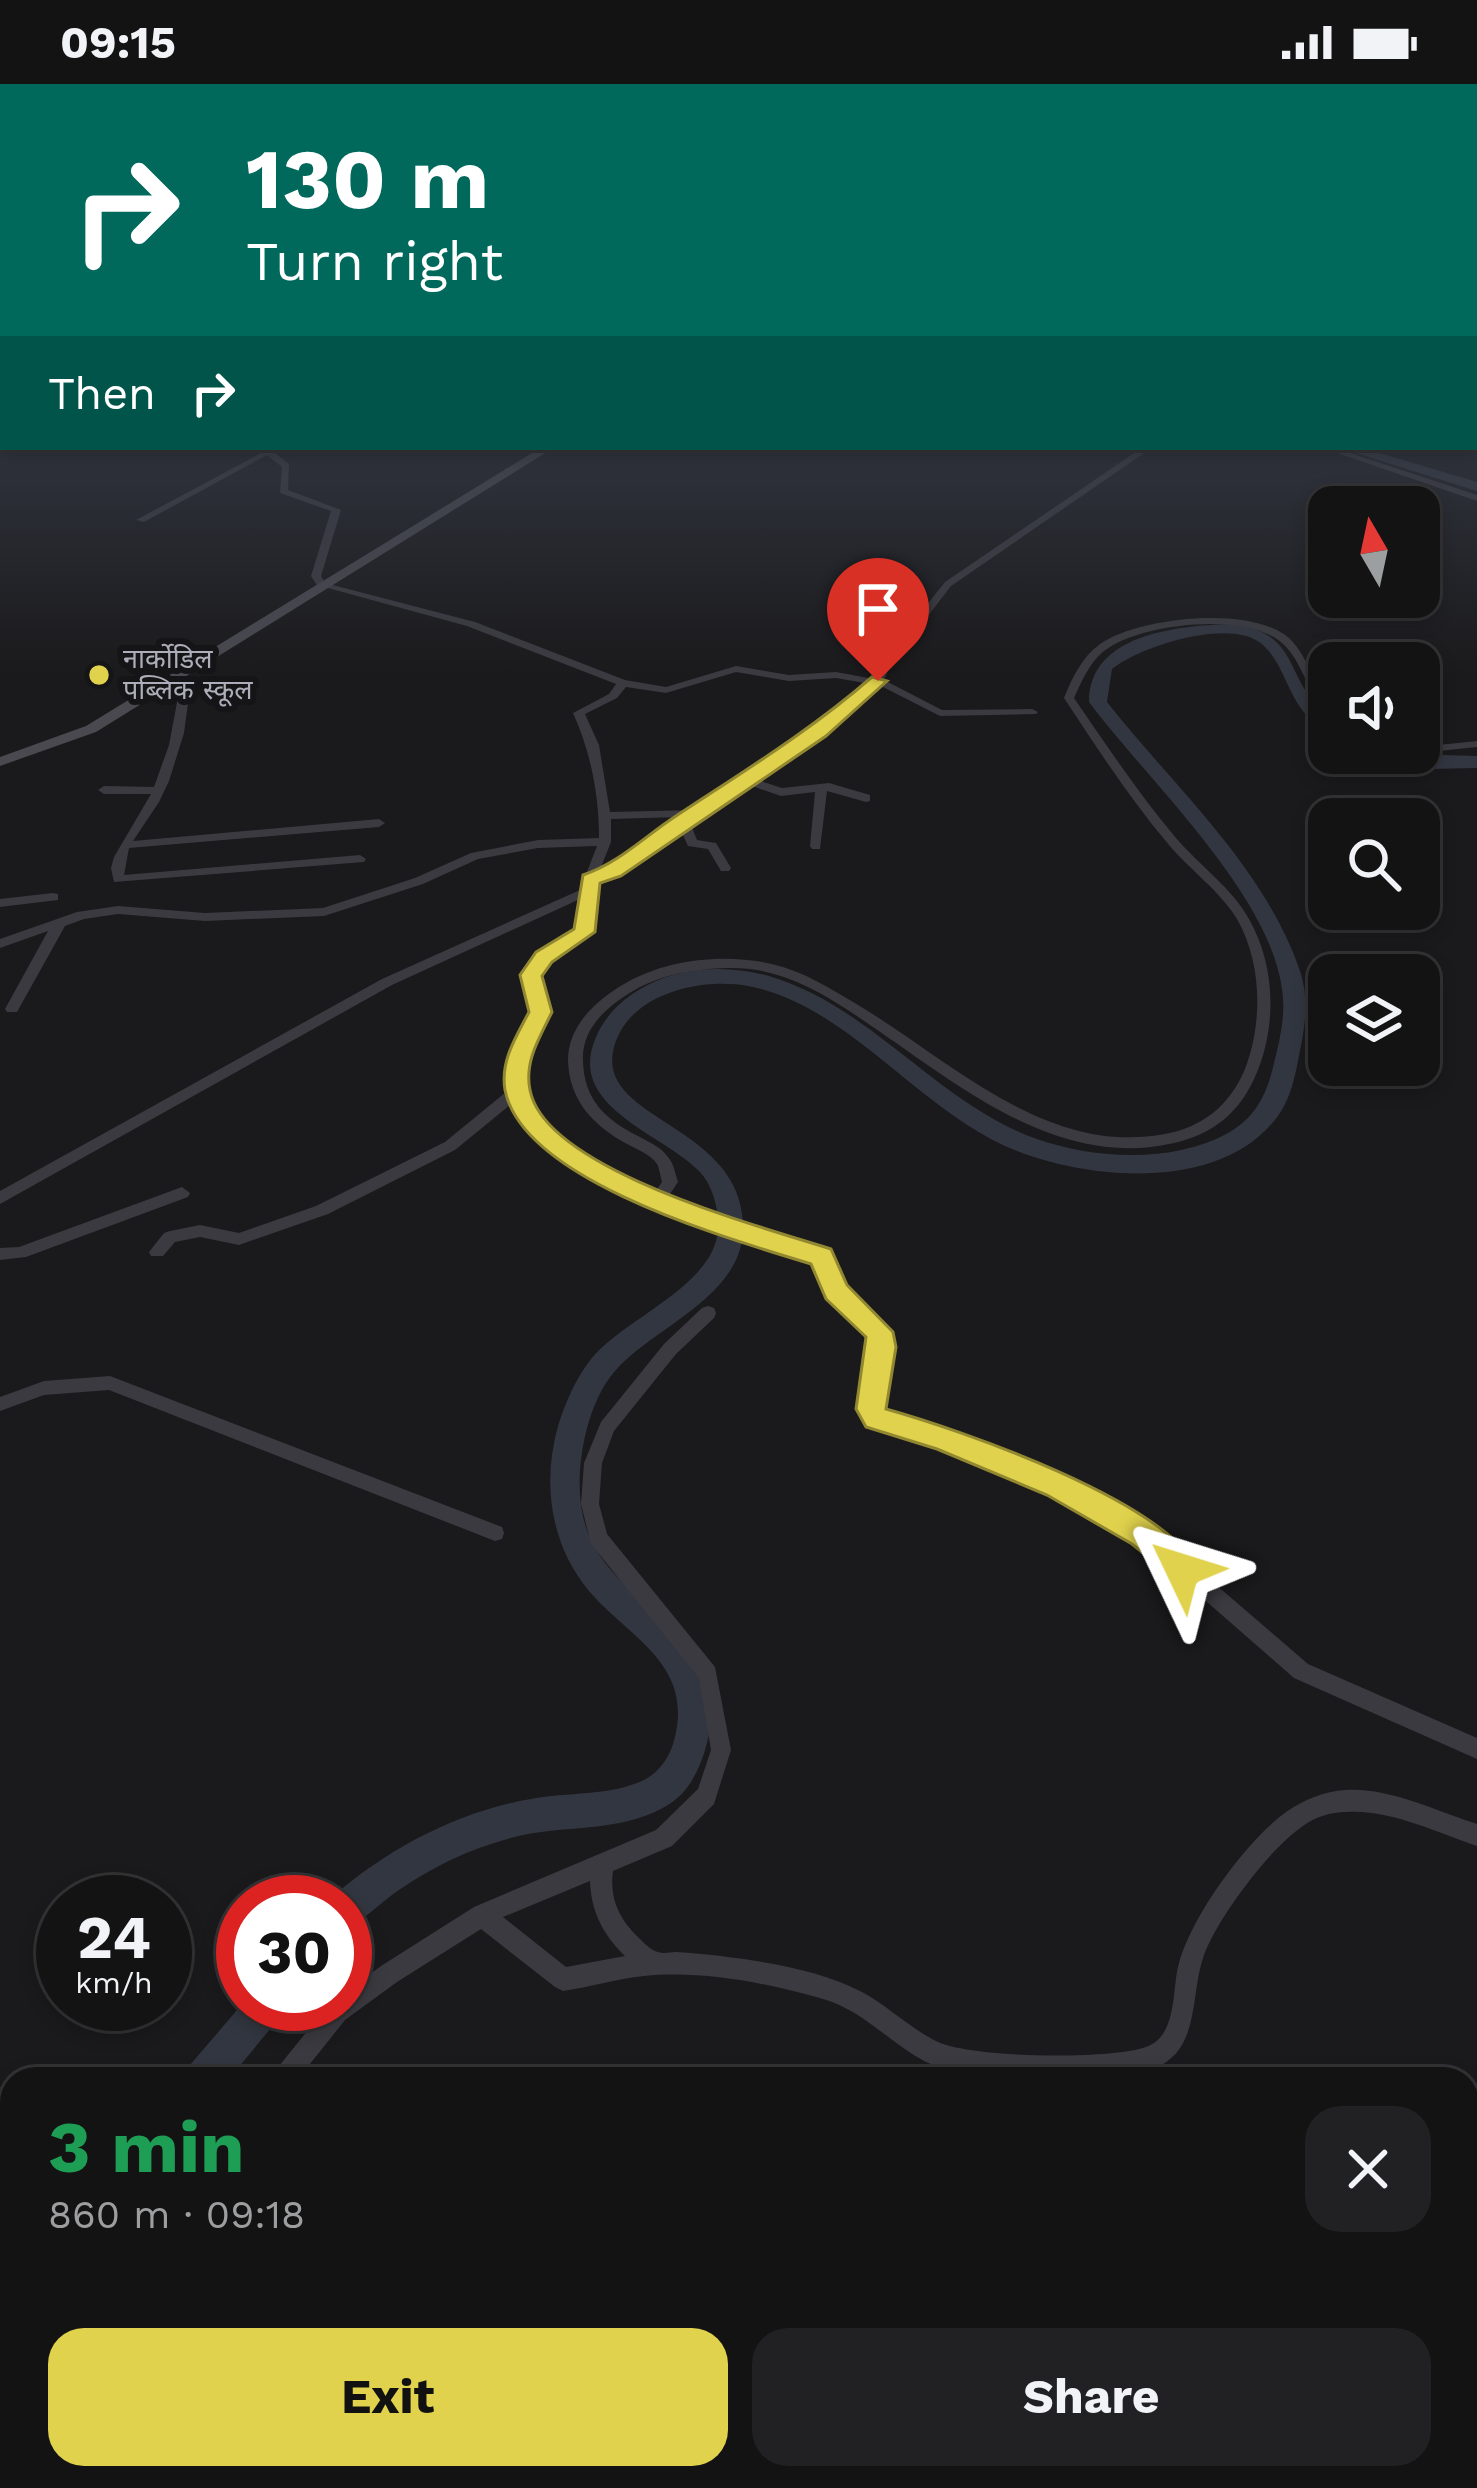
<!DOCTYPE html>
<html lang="en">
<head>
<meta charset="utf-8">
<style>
  :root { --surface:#141314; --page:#212022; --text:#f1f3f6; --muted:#9d9ea0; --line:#333234; --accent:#e0d24c }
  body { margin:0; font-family:"Work Sans","Noto Sans Devanagari",sans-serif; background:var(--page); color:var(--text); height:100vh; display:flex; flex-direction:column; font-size:45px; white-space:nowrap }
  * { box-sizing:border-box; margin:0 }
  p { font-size:39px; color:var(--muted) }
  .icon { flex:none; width:66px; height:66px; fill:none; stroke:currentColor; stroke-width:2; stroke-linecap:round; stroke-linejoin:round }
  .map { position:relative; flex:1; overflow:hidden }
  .sheet { position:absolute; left:0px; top:1983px; width:1479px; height:423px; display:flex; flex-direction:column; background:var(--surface); border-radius:36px 36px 0 0; box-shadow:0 6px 18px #0003,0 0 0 3px var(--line) }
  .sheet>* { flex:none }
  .banner { position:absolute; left:0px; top:0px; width:1479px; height:366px; box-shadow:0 6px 18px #0003,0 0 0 3px var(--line); background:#00695c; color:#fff; overflow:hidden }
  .needle { width:78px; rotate:351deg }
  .controls { position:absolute; left:1308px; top:402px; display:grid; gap:24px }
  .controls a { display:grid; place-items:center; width:132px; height:132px; border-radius:24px; background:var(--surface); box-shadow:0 6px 18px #0003,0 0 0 3px var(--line); font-size:60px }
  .speed { position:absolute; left:36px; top:1791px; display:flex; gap:24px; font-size:60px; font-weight:700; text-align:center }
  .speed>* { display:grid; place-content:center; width:156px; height:156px; border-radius:50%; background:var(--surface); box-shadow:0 6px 18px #0003,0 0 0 3px var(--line); line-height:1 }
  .speed small { font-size:30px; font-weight:400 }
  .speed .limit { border:18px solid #d22; background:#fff; color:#111 }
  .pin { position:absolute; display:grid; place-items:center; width:102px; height:102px; color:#fff; margin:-123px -51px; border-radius:50% 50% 50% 0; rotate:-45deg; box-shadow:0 0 12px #0007 }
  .pin .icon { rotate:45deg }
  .me { position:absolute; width:132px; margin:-66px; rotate:311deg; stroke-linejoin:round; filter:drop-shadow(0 0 9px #0008) }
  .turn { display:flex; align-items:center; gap:42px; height:252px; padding:0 48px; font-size:54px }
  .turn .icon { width:156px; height:156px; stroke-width:2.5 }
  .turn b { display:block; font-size:84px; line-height:102px }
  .then { display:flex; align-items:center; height:114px; padding:0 48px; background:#0003; gap:24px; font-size:45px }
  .round { display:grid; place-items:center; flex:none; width:126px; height:126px; border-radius:36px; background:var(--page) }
  .head { display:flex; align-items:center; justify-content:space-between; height:204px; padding:0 48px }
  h1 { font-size:72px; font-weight:700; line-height:90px; color:#1e9e55 }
  .primary-button { display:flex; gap:24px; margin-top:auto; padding:24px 48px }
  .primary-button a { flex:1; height:138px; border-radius:36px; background:var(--accent); color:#111; font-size:48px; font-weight:700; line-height:138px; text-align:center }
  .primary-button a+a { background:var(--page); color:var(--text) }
  .status { display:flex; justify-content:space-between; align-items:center; height:84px; padding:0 60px; background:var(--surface); direction:ltr }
  .status svg { height:33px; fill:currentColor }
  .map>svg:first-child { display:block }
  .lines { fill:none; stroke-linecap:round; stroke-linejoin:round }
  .river { fill:#323640; fill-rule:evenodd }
  .street { fill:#3b3a40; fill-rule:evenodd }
  .secondary { fill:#49494f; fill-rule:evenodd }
  .route { fill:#e0d24c; stroke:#928831; stroke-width:3 }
  .poi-dot { fill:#e0d24c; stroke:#151416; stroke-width:4.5 }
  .labels { text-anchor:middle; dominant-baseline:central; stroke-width:12; stroke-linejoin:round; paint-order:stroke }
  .far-poi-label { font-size:27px; fill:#adaeb9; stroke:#151416; text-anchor:start }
</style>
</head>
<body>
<div class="status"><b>09:15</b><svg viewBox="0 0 49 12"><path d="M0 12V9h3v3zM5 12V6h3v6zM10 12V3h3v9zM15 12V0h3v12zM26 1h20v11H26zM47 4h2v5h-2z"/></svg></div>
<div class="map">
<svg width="1477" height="2404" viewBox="0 0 1477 2404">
  <rect width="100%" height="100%" fill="#1a191b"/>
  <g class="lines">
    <g class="river">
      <polygon points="1337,363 1359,363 1477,398 1477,407"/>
      <path d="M1230 540C1304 548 1281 596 1329 632V646C1288 631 1290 585 1262 560 1231 533 1140 562 1112 585L1107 618C1173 702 1263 781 1299 884 1310 914 1305 943 1299 972 1295 992 1291 1014 1278 1032 1223 1107 1094 1097 1017 1067 921 1030 848 920 748 902 700 893 624 910 613 968 600 1036 739 1041 743 1139 747 1212 655 1241 615 1287 601 1303 593 1323 587 1344 578 1379 575 1422 591 1456 626 1530 740 1553 705 1666 699 1686 689 1707 671 1719 628 1748 572 1741 523 1751 478 1761 434 1781 396 1808 379 1820 365 1836 345 1844V1818H330L332 1813C387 1765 458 1727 531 1715 567 1708 608 1712 642 1697 657 1690 668 1676 673 1660 697 1581 630 1555 589 1507 550 1460 542 1399 558 1342 565 1319 576 1294 591 1275 624 1234 715 1202 718 1145 719 1126 713 1101 699 1087 662 1049 565 1023 596 953 604 934 619 918 637 907 675 882 726 880 769 892 871 922 935 1017 1034 1054 1092 1075 1172 1080 1228 1049 1256 1033 1267 1010 1274 979 1280 955 1286 930 1282 905 1269 808 1147 696 1089 618 1089 550 1177 542 1230 540Z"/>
      <polygon points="1376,669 1477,672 1477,684 1432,685"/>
      <polygon points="243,1919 286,1920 280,1933 229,1995 184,1995 190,1981"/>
      <polygon points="12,2151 12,2197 0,2202 0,2156"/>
    </g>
    <g class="street">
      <rect x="1476" y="268" width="1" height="4"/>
      <rect x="1476" y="333" width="1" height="4"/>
      <path d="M258 363H267L289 380 288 406 341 426 321 492 325 499 475 538 625 596 666 603 736 582 789 591 836 588 874 595 882 577 945 498 1143 363H1153L951 502 891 580 884 596 942 626 1032 625 1038 628 1036 630 940 632 881 602 824 650 757 696 782 704 829 699 870 711V717L866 718 827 707 820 765H812L810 762 815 708 781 712 749 701 691 741 697 756 716 759 731 784 729 787H721L708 765 688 762 681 747 618 790 596 797 591 808 595 829 591 848 549 876 538 891C540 902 547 917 547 928 546 945 530 963 526 980 512 1046 606 1088 653 1111L662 1098C661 1095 659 1083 657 1080 651 1071 637 1065 627 1060 594 1042 569 1017 568 976 568 941 597 916 624 900 669 873 734 868 783 883 806 890 828 903 848 915 946 971 1042 1073 1165 1050 1203 1043 1230 1021 1245 985 1263 938 1262 879 1237 835 1220 807 1190 786 1169 761 1130 715 1097 664 1064 614 1072 594 1082 573 1100 560 1139 533 1251 521 1289 554 1300 564 1307 580 1314 593 1321 605 1329 613 1329 626 1306 610 1303 577 1282 559 1247 527 1139 539 1104 567 1089 579 1082 597 1074 614 1107 662 1139 710 1176 754 1199 781 1232 804 1249 835 1276 882 1277 944 1255 993 1239 1029 1213 1050 1174 1059 1058 1086 960 1002 870 941 841 921 808 899 774 890 748 882 720 883 693 887 672 890 651 896 633 907 608 922 581 944 583 977 584 1016 606 1036 638 1052 649 1058 661 1063 668 1073 674 1080 675 1089 678 1098L666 1116 747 1146 827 1168 843 1204 887 1248 891 1263 880 1324 882 1328 948 1349 1065 1396 1150 1444 1308 1580 1477 1654V1675L1294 1594 1136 1456 1051 1408 938 1361 870 1339 862 1325 873 1263 871 1251 830 1213 815 1177C729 1155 583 1114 528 1042 522 1034 519 1025 516 1016L455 1066 328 1130 239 1161 200 1153 175 1158 163 1172H151L149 1168 164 1149 170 1147 200 1141 239 1149 316 1122 445 1058 511 1004 513 974 533 928 524 891 539 870 578 846 583 829 580 815 392 901 0 1120V1107L382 895 580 806 597 762 538 764 478 775 423 800 324 832 205 837 118 830 84 835 65 842 17 928H7L5 925 48 847 0 864V855L77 828 118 822 205 829 323 824 415 794 471 769 538 756 599 754C599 711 591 669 573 629L609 610 616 600 467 542 328 504 320 506 311 492 331 427 280 409 282 383 267 371 144 438 136 436 263 368ZM736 588 789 597 836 594 870 600 816 646 696 726 610 728 599 661 585 630 617 614 626 603 666 609ZM680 733 678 738 610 784 599 788 611 758V735Z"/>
      <polygon points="1320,363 1332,363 1477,411 1477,417"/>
      <polygon points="162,599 189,612 184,649 169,697 159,718 133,757 379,735 385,739 379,743 129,764 124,791 360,771 366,775 364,778 114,798 111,784 114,773 151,710 104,710 98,706 104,702 154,703 169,661 178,613 158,604 158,600"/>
      <polygon points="1477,657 1477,663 1419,669 1417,669 1419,663"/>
      <polygon points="53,809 58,810 58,816 0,823 0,815"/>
      <polygon points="182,1103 190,1109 188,1113 26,1173 0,1176 0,1164 19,1163"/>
      <path d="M708 1222 714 1224 716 1229 714 1234 676 1270 614 1347 602 1379 599 1420 607 1450 715 1583 731 1666 714 1720 672 1762 613 1787C609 1817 621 1838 643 1858 647 1862 653 1867 658 1868 663 1870 670 1868 676 1868 691 1869 706 1870 721 1872 768 1878 820 1886 862 1908 888 1922 911 1945 938 1958 973 1974 1109 1976 1146 1963 1177 1952 1172 1908 1178 1883 1189 1835 1246 1757 1286 1728 1303 1716 1325 1707 1345 1706 1389 1703 1436 1727 1477 1740V1762C1436 1748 1389 1725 1346 1728 1331 1728 1315 1733 1303 1742 1270 1764 1218 1833 1204 1871 1189 1912 1202 1970 1149 1986 1102 2001 968 1999 924 1977 889 1958 862 1926 823 1915 767 1899 702 1886 644 1892 616 1895 590 1903 563 1907L555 1903 481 1845 397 1898 345 1936 298 1995H271L275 1987 329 1920H345V1908L381 1882 474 1823 656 1746 698 1705 711 1666 699 1594 591 1460 581 1420 584 1379 601 1338 664 1260 702 1224ZM590 1797C591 1827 603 1851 625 1872L566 1883 503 1833Z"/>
      <polygon points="110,1292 502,1443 504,1449 502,1455 495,1457 109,1306 44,1311 0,1327 0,1313 44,1297"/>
      <polygon points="12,2218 12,2247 0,2252 0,2224"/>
    </g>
    <polygon class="secondary" points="542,363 555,363 96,648 0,682 0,673 86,642"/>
  </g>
  <linearGradient id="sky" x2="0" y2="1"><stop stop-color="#0e0e0f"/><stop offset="0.44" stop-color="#383e4a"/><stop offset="1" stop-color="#383e4a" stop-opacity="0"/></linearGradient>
  <rect width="1477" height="596" fill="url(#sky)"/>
  <path class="route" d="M872 593 887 597 826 652 621 792 600 799 595 848 552 878 542 892 552 928C540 953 524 977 530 1006 545 1086 763 1143 831 1165L847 1201 893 1248 896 1263 886 1325C958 1345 1167 1417 1198 1486L1193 1497 1182 1501 1132 1460 1047 1411 937 1365 866 1343 856 1325 866 1253 826 1215 811 1180C734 1156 523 1098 505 1006 500 977 516 953 529 928L520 891 536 868 574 845 583 791C619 779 645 752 676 732 744 687 810 647 872 593Z"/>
  <circle class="poi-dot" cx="99" cy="591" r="12"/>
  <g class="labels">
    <g class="far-poi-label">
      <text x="123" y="575">नार्कोडिल<tspan x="123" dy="31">पब्लिक स्कूल</tspan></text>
    </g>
  </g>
</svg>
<div class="controls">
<a><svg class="needle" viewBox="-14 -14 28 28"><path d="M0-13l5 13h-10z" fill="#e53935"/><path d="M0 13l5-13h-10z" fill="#9d9ea0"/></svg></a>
<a><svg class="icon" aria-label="sound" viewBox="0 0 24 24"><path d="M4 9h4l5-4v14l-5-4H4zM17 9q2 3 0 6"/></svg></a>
<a><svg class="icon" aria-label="search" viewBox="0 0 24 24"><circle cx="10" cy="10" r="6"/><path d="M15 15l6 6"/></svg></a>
<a><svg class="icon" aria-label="layers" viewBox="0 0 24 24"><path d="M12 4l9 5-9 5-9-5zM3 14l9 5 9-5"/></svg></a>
</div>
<div class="speed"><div>24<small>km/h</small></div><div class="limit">30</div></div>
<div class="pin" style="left:878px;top:597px;background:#d93025"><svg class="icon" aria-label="arrive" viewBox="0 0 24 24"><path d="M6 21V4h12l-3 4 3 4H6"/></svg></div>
<svg class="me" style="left:1182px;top:1486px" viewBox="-20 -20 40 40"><path d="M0-17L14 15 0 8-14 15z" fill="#e0d24c" stroke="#fff" stroke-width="4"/></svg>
<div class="banner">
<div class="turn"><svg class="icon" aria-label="right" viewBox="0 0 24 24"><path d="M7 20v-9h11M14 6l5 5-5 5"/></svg><div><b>130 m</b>Turn right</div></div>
<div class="then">Then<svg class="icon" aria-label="right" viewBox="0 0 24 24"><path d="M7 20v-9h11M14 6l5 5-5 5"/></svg></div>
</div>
<section class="sheet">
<div class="head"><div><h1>3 min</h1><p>860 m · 09:18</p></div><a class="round"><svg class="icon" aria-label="close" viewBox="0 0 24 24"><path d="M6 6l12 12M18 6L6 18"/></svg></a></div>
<div class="primary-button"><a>Exit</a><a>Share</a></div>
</section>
</div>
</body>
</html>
